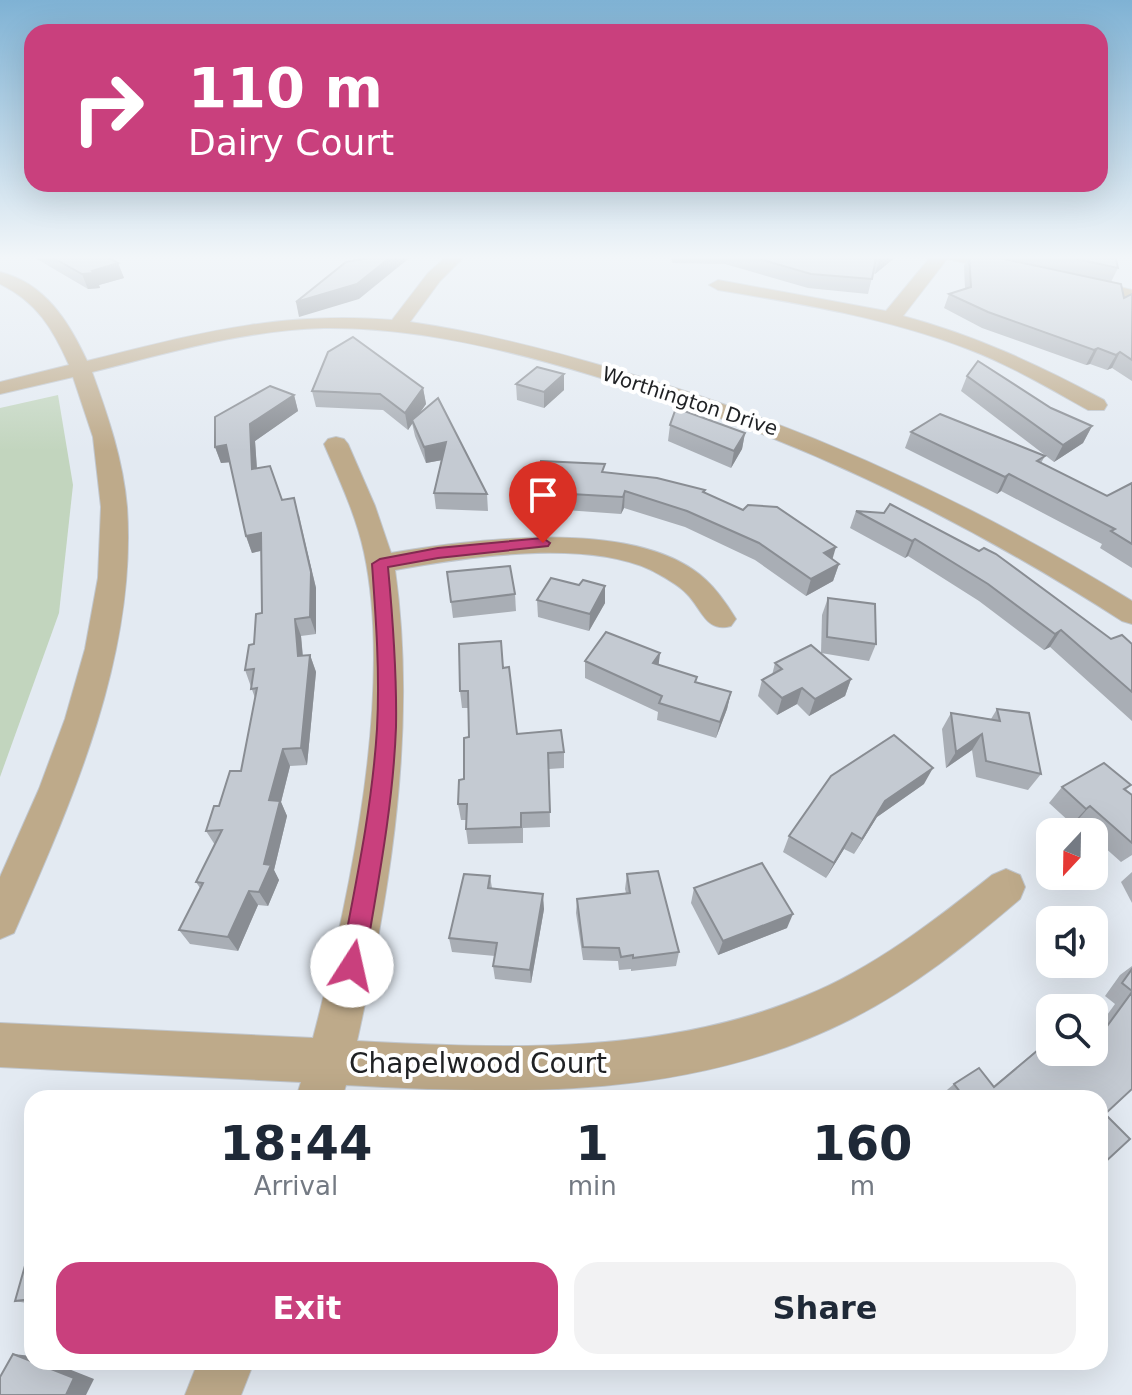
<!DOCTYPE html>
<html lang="en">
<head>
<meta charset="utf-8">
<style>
  :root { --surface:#fff; --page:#f2f2f3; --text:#1f2937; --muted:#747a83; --accent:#c9407d }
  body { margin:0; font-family:"DejaVu Sans",sans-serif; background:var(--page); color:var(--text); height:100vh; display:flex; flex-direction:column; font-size:30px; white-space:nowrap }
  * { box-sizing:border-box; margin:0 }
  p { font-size:26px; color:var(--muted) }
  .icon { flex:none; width:44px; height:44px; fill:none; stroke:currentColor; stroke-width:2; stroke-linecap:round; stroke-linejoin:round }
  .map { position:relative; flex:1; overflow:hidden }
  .sheet { position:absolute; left:24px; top:1090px; width:1084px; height:280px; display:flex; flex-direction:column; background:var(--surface); border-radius:24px; box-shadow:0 8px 32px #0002 }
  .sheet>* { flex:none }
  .banner { position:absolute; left:24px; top:24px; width:1084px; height:168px; border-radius:24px; box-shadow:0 8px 32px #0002; background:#c9407d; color:#fff; overflow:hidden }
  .needle { width:52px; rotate:202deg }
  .controls { position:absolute; left:1036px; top:818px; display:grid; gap:16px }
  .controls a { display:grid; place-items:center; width:72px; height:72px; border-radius:16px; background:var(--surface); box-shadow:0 8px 32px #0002; font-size:40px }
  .pin { position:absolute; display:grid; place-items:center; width:68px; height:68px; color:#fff; margin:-82px -34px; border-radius:50% 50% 50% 0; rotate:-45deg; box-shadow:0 0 8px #0007 }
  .pin .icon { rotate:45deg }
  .me { position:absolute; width:88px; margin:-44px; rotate:10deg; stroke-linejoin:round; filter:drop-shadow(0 0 6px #0008) }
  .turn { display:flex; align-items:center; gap:28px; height:168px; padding:0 32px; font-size:36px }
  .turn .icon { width:104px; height:104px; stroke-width:2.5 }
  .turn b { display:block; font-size:56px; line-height:68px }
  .eta { display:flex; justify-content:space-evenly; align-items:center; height:136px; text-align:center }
  .eta b { font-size:48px; font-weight:700; line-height:56px }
  .button { display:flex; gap:16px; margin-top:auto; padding:16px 32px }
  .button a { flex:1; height:92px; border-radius:24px; background:var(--accent); color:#fff; font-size:32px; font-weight:700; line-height:92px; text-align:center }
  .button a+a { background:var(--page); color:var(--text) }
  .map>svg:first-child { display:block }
  .green { fill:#c2d5be }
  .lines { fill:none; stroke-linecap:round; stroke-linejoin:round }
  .street-casing { stroke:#c0c6cd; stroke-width:2 }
  .street { fill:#beaa8a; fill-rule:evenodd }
  .wall { fill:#a9aeb5 }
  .shaded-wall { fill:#898d93 }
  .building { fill:#c4cad2; stroke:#898d93; stroke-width:2 }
  .route { fill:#c9407d; stroke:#832a51; stroke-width:2 }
  .labels { text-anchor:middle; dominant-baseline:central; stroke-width:8; stroke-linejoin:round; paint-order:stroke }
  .far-street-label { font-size:20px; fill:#1f2124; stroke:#fff }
  .near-street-label { font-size:28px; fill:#1f2124; stroke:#fff }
</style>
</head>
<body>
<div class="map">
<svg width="1132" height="1395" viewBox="0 0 1132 1395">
  <rect width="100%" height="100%" fill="#e3eaf2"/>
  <polygon class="green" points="58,395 73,485 59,613 0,777 0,408"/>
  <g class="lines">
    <g class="street-casing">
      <g id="street">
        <path d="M448 255H466L440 281 410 322C480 332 549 350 617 370 800 423 970 501 1132 601V624L1122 621C951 511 786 433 591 375 505 349 414 327 324 328 244 330 169 353 92 372 108 416 123 460 127 507 137 655 72 801 14 933L0 939V877L39 789 65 719 85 649 98 578 101 507 93 437 73 377 0 394V382L69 365C53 329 37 302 0 284V272C45 283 69 322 87 361 197 334 276 311 392 320L428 273Z"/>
        <path d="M932 255H977L1014 263 1017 267 1008 272 947 259 903 316C974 335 1039 365 1104 400L1107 405 1104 410H1088C1049 388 1010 365 968 349 887 318 803 304 718 290L709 285 718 280 886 311Z"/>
        <polygon points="1081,277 1132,290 1132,300 1075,286 1072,282 1075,278"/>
        <path d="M336 437 344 439 348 444 375 506 391 553C474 539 639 517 706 580 717 590 728 606 736 619L731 626C706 633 702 609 687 594 679 585 662 576 651 570 584 539 466 557 395 570 417 726 391 888 357 1041 506 1049 663 1055 805 996 874 968 934 921 992 875L1006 869 1020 875 1025 887 1020 899C967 944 913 988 851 1019 694 1099 518 1095 346 1085L342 1098H296L301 1082 0 1067V1023L313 1038C349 901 394 691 364 552 356 515 339 479 324 444L328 439Z"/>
        <polygon points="198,1362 254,1362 241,1395 185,1395"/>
      </g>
    </g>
    <use href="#street" class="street"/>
  </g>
  <g class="wall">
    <polygon points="30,255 103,255 118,263 124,278 99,285 100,288 88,289"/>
    <polygon points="671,255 898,255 875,274 873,273 868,294 808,288 725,264 672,263"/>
    <polygon points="968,255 986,255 1124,298 1132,294 1132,381 1112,368 1107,370 1090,364 1086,365 982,328 944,308 949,294 965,289 964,266"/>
    <polygon points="986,255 1115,255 1118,268 1111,282"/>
    <polygon points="967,376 1092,426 1083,443 1054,462 961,391"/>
    <polygon points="516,384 564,390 544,408 517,400"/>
    <polygon points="423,388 426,404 418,415 487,494 488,511 436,509 434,493 442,460 426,463 415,436 412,423 408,430 383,410 316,407 312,391"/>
    <polygon points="294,395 298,411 255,441 257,468 282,500 299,515 316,588 316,634 301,636 303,656 310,655 316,672 307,765 290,766 281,802 287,816 274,870 279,880 268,906 258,905 238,951 190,944 179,930 200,888 196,882 215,845 206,831 219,806 241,771 255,698 245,670 254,644 262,613 261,551 252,553 246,536 230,462 221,463 215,447"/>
    <polygon points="670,425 745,433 742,449 731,468 668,441"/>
    <polygon points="911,432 1045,456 1041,463 1107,496 1132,483 1132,568 1100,548 1102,544 1001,491 997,494 905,448"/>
    <polygon points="605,473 704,493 832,559 839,564 833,581 806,596 755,560 685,527 624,508 621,514 537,508 536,492"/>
    <polygon points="856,511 884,513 1111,639 1132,644 1132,721 1050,647 1044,650 979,601 908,556 905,558 850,528"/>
    <polygon points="579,585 605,586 605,603 589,631 538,617 537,600"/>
    <polygon points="515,594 516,611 453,618 451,602"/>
    <polygon points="828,598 876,644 869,661 821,653 822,615"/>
    <polygon points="660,653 658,665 697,677 696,682 731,692 727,709 716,738 657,720 658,712 585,678 585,661"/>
    <polygon points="775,663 851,679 845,696 809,716 797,704 777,715 758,696 762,680 772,675"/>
    <polygon points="503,668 517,734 564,752 564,768 549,769 550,827 523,828 523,843 468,844 466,829 466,820 461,820 458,804 464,779 469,737 468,708 462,708 460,691"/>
    <polygon points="997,709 1041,774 1028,790 976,777 972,750 946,768 942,729 951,713 991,719"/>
    <polygon points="924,784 877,817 854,854 844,849 826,878 783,852 789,836"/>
    <polygon points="1131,785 1126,790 1132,795 1132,855 1121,862 1094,838 1094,832 1087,832 1076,822 1072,824 1049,803 1062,787"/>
    <polygon points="1132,872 1132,903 1121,882"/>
    <polygon points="627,874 679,952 676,966 631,971 631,969 619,970 618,961 583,960 576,913 577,899 626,893 625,889"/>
    <polygon points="490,876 492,888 544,909 531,983 495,979 493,966 495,956 452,952 449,938"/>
    <polygon points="694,888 787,928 718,955 691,903"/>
    <polygon points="1132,966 1132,1089 1105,1114 1103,1164 1100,1165 1100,1098 943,1098 941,1095 954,1084 994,1086 1050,1039 1050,1052 1094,1052 1094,1033 1115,1004 1105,996 1120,975"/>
    <polygon points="32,1241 32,1304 15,1301"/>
  </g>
  <g class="shaded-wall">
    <polygon points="393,255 413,255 359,299 299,317 296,302"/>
    <polygon points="884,255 898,255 875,274 879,260"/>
    <polygon points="118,263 124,278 99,285 100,288 88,289 82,274"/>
    <polygon points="1098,348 1090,364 1086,365 1094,350"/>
    <polygon points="1120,352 1112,368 1107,370 1116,355"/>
    <polygon points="564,374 564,390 544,408 544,392"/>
    <polygon points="423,388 426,404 408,430 405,413"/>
    <polygon points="294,395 298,411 255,441 258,486 252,469 250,424"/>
    <polygon points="1092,426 1083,443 1054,462 1063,445"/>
    <polygon points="745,433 742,449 731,468 734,451"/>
    <polygon points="446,442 448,459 426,463 424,447"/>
    <polygon points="226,445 232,462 221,463 215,447"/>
    <polygon points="1009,474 1001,491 997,494 1005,477"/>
    <polygon points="625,491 624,508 621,514 623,497"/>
    <polygon points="294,498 316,588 316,634 310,617"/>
    <polygon points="261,533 267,549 252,553 246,536"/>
    <polygon points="915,539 908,556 905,558 912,541"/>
    <polygon points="836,547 831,564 824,553"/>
    <polygon points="839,564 833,581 806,596 811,579"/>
    <polygon points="605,586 605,603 589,631 590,614"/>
    <polygon points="295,619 301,636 304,673 298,656"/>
    <polygon points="1061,630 1050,647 1044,650 1055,634"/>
    <polygon points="660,653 658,670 653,663"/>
    <polygon points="310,655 316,672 307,765 301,748"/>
    <polygon points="851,679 845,696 809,716 815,699"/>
    <polygon points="802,688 797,704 777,715 782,698"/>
    <polygon points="731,692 727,709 716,738 720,722"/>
    <polygon points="982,734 972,750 946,768 956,752"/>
    <polygon points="283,749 290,766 281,802 287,816 274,870 279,880 268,906 259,892 264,864 269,800"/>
    <polygon points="933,768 924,784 877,817 854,854 885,801"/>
    <polygon points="1090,806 1076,822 1072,824 1086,809"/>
    <polygon points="852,833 844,849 826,878 834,863"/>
    <polygon points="249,891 258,905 238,951 228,937"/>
    <polygon points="543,894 544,909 531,983 530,970"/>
    <polygon points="793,914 787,928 718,955 723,941"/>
    <polygon points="13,1354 32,1356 32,1362"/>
    <polygon points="33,1362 51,1362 94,1379 86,1395 66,1395"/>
  </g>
  <g class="building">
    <polygon points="48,255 103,255 118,263 92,271 94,273 82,274"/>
    <polygon points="384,255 393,255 357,284 296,302 346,262"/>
    <polygon points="746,255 884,255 879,260 876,258 872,279 811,274"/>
    <polygon points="969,255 986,255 1121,284 1124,298 1132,294 1132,360 1120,352 1116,355 1098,348 1094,350 988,312 949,294 971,287"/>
    <polygon points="1058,255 1115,255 1118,268"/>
    <polygon points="353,337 423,388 405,413 380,394 312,391 328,352"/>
    <polygon points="978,361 1051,408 1092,426 1063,445 967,376"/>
    <polygon points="537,367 564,374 544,392 516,384"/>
    <polygon points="270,386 294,395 250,424 252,469 270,466 282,500 294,498 311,572 310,617 295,619 298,656 310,655 301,748 283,749 269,800 280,801 264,864 271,865 259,892 249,891 228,937 179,930 203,883 196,882 222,830 206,831 214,806 219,806 230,771 241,771 257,688 251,689 254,669 245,670 249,645 254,644 256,614 262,613 261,533 246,536 226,445 215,447 215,417"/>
    <polygon points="438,398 487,494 434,493 446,442 424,447 412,420"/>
    <polygon points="676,408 745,433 734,451 670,425"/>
    <polygon points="940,414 1045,456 1037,461 1107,496 1132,483 1132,544 1111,531 1115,529 1009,474 1005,477 911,432"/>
    <polygon points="541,461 605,464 602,472 657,478 705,490 703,492 743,510 748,505 777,507 836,547 824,553 839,564 811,579 759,543 687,511 625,491 623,497 536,492 537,468 541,468"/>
    <polygon points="890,504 979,551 984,548 996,554 1111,639 1122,635 1132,644 1132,692 1061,630 1055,634 988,584 915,539 912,541 856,511 884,513"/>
    <polygon points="510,566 515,594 451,602 447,572"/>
    <polygon points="551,578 579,585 583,580 605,586 590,614 537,600"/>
    <polygon points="828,598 875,604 876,644 827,637"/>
    <polygon points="606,632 660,653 653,663 697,677 695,682 731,692 720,722 659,703 662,696 585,661"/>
    <polygon points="501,641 503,668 509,667 517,734 561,730 564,752 548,753 550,812 521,813 521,827 466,829 467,804 458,804 459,780 464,779 464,738 469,737 468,691 460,691 459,644"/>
    <polygon points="811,645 851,679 815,699 802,688 782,698 762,680 782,669 775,663"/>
    <polygon points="997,709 1029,713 1041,774 986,761 982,734 956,752 951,713 1000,721"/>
    <polygon points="894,735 933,768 885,801 862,839 852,833 834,863 789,836 831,776"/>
    <polygon points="1104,763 1131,785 1124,789 1132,795 1132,843 1090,806 1086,809 1062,787"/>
    <polygon points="762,863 793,914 723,941 694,888"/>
    <polygon points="658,871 679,952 633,958 633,955 621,957 619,948 583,947 577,899 630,893 627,874"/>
    <polygon points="464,874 490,876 488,888 543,894 530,970 493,966 497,943 449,938"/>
    <polygon points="1132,969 1132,991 1122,983"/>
    <polygon points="1132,992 1132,1089 1105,1114 1130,1139 1103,1164 1100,1162 1100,1098 962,1098 964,1097 954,1084 979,1068 994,1087 1050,1040 1050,1052 1094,1052 1094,1044"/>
    <polygon points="32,1241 32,1299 15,1301"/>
    <polygon points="13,1354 74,1378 66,1395 0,1395 0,1377"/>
  </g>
  <linearGradient id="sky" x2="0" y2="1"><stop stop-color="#7fb2d4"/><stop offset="0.57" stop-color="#f2f6f9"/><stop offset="1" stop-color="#f2f6f9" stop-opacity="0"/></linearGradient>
  <rect width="1132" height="451" fill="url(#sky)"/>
  <path class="route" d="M543 538 550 543 548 546 438 558 388 567C393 621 397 674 396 727 393 808 377 887 364 966L360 974 352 977 344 974 340 966C355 887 372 809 377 729 380 674 376 619 372 564L380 559 438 548Z"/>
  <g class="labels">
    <g class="far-street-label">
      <text transform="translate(690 401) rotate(18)">Worthington Drive</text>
    </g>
    <g class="near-street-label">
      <text x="478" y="1063">Chapelwood Court</text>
    </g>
  </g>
</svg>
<div class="controls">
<a><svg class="needle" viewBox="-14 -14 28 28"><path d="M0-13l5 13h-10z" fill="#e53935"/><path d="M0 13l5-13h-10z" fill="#747a83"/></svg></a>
<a><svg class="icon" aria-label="sound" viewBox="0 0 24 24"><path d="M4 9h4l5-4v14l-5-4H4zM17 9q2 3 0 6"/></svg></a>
<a><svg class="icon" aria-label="search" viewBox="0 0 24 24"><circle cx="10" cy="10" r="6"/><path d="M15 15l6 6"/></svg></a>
</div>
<div class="pin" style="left:543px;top:543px;background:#d93025"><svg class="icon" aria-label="arrive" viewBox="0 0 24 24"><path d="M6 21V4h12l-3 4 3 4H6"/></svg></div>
<svg class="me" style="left:352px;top:966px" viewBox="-20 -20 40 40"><circle r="19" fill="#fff"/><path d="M0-13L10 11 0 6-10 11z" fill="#c9407d"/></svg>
<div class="banner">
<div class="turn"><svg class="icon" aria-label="right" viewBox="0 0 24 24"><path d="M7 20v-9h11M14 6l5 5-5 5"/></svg><div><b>110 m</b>Dairy Court</div></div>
</div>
<section class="sheet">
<div class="eta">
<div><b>18:44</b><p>Arrival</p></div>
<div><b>1</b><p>min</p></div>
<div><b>160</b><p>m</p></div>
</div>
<div class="button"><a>Exit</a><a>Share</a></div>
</section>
</div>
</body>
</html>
